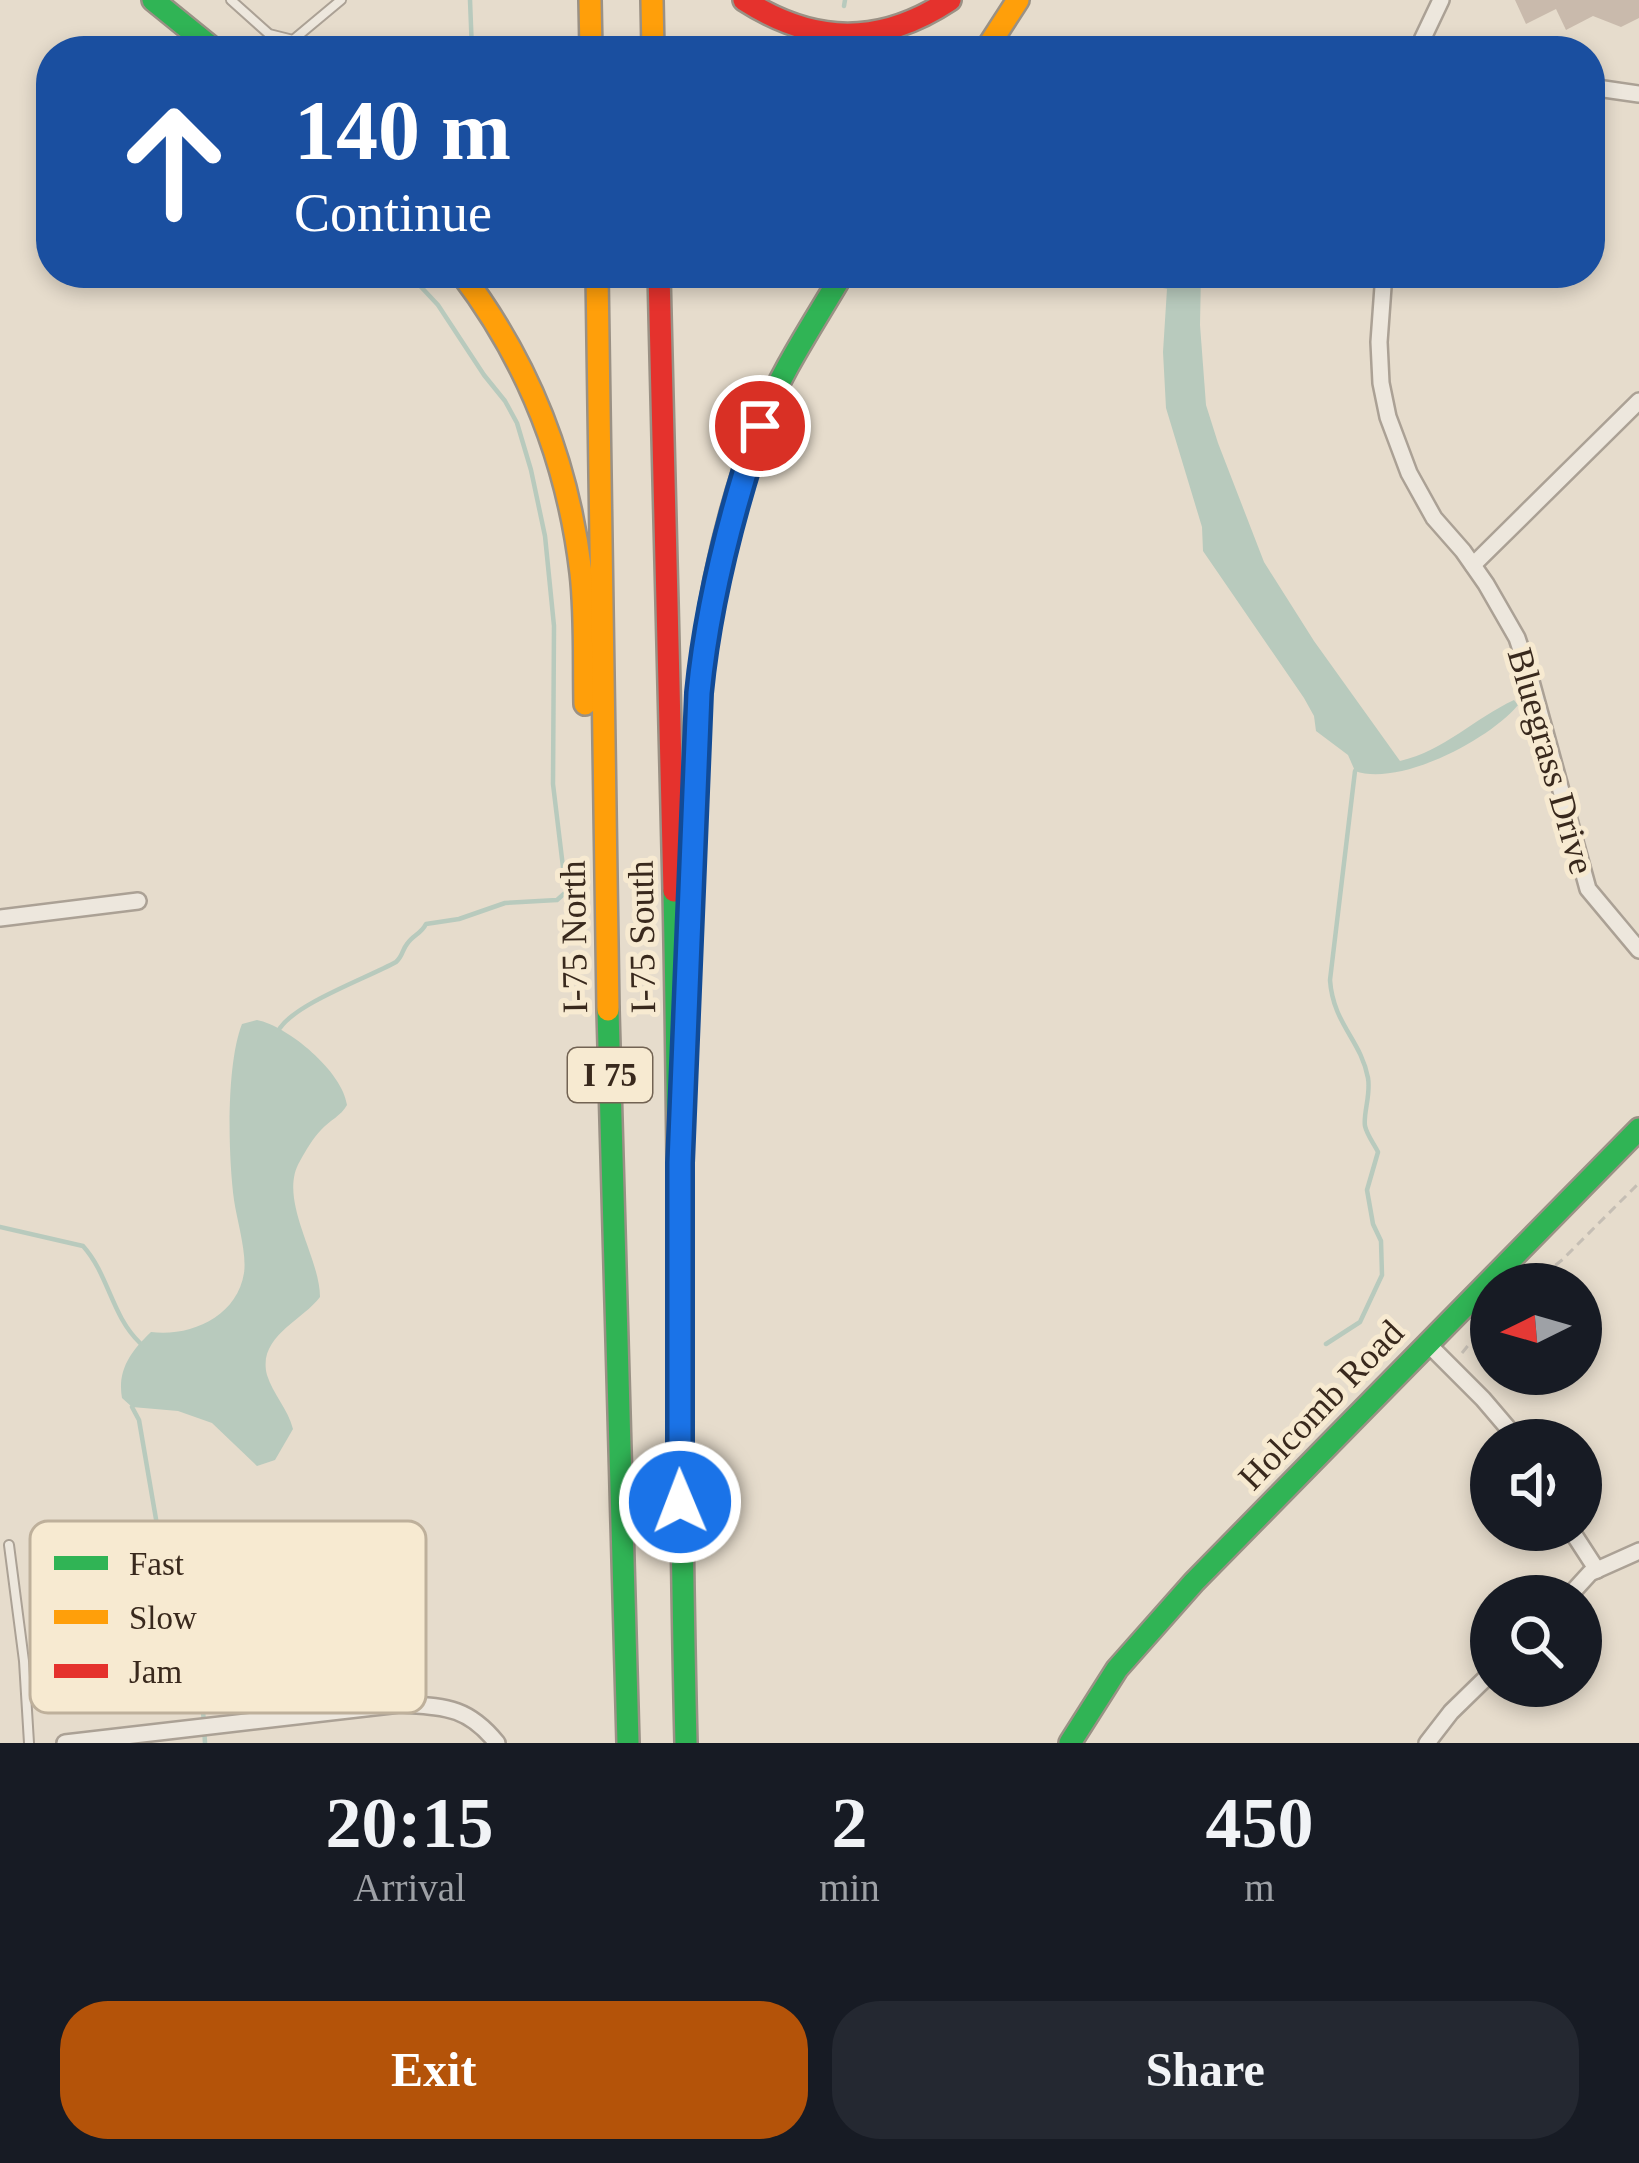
<!DOCTYPE html>
<html lang="en">
<head>
<meta charset="utf-8">
<style>
  :root { --surface:#171b24; --page:#242831; --text:#f1f3f6; --muted:#9ea1a6; --accent:#b45309 }
  body { margin:0; font-family:Georgia,serif; background:var(--page); color:var(--text); height:100vh; display:flex; flex-direction:column; font-size:45px; white-space:nowrap }
  * { box-sizing:border-box; margin:0 }
  p { font-size:39px; color:var(--muted) }
  .icon { flex:none; width:66px; height:66px; fill:none; stroke:currentColor; stroke-width:2; stroke-linecap:round; stroke-linejoin:round }
  .map { position:relative; height:1743px; overflow:hidden }
  .sheet { display:flex; flex-direction:column; background:var(--surface); flex:1 }
  .sheet>* { flex:none }
  .guide { position:absolute; left:36px; top:36px; width:1569px; height:252px; border-radius:48px; box-shadow:0 6px 18px #0003; background:#1a4fa0; color:#fff; overflow:hidden }
  .needle { width:78px; rotate:265deg }
  .tools { position:absolute; left:1470px; top:1263px; display:grid; gap:24px }
  .tools a { display:grid; place-items:center; width:132px; height:132px; border-radius:50%; background:var(--surface); box-shadow:0 6px 18px #0003; font-size:60px }
  .pin { position:absolute; display:grid; place-items:center; width:102px; height:102px; color:#fff; margin:-51px; border:6px solid #fff; border-radius:50%; box-shadow:0 3px 12px #0007 }
  .me { position:absolute; width:132px; margin:-66px; rotate:359deg; stroke-linejoin:round; filter:drop-shadow(0 0 9px #0008) }
  .turn { display:flex; align-items:center; gap:42px; height:252px; padding:0 60px; font-size:54px }
  .turn .icon { width:156px; height:156px; stroke-width:2.5 }
  .turn b { display:block; font-size:84px; line-height:102px }
  .eta { display:flex; justify-content:space-evenly; align-items:center; height:204px; text-align:center }
  .eta b { font-size:72px; font-weight:600; line-height:84px }
  .primary-button { display:flex; gap:24px; margin-top:auto; padding:24px 60px }
  .primary-button a { flex:1; height:138px; border-radius:48px; background:var(--accent); color:#fff; font-size:48px; font-weight:600; line-height:138px; text-align:center }
  .primary-button a+a { background:var(--page); color:var(--text) }
  .map>svg:first-child { display:block }
  .water { fill:#b8cabd }
  .lines { fill:none; stroke-linecap:round; stroke-linejoin:round }
  .stream { stroke:#b8cabd; stroke-width:4.5 }
  .building { fill:#c9baac }
  .lane-casing { stroke:#aba195; stroke-width:12 }
  .street-casing { stroke:#aba195; stroke-width:20 }
  .fast-casing { stroke:#9a9185; stroke-width:26 }
  .slow-casing { stroke:#9a9185; stroke-width:26 }
  .jam-casing { stroke:#9a9185; stroke-width:26 }
  .path { stroke:#c5beb4; stroke-width:3; stroke-dasharray:9 6; stroke-linecap:butt }
  .lane { stroke:#ede7dd; stroke-width:8 }
  .street { stroke:#ede7dd; stroke-width:15 }
  .fast { stroke:#30b455; stroke-width:21 }
  .slow { stroke:#ff9f0a; stroke-width:21 }
  .jam { stroke:#e5322d; stroke-width:21 }
  .route-casing { stroke:#114b97; stroke-width:30 }
  .route { stroke:#1a73e8; stroke-width:21 }
  .labels { text-anchor:middle; dominant-baseline:central; stroke-width:10; stroke-linejoin:round; paint-order:stroke }
  .shield { fill:#f7ead1; stroke:#726353; stroke-width:3 }
  .shield-label { font-size:33px; font-weight:bold; fill:#39291d }
  .street-label { font-size:36px; fill:#39291d; stroke:#f7ead1 }
  .key { fill:#f7ead1; stroke:#beb09b; stroke-width:3 }
  .key-label { font-size:33px; fill:#39291d }
</style>
</head>
<body>
<div class="map">
<svg width="1639" height="1743" viewBox="0 0 1639 1743">
  <rect width="100%" height="100%" fill="#e6dccc"/>
  <g class="water">
    <path d="M1168 273H1201L1200 325 1206 405 1218 443 1264 562 1314 641 1400 761C1444 751 1475 718 1514 700L1518 705C1489 740 1399 787 1355 771L1348 755 1316 731 1314 716 1304 698 1203 551 1202 527 1166 408 1163 352Z"/>
    <path d="M257 1020C288 1026 343 1072 347 1105 341 1116 330 1120 321 1130 313 1138 306 1150 300 1161 277 1199 320 1256 320 1297 302 1321 257 1337 267 1375 273 1394 288 1409 293 1429L275 1460 257 1466 212 1423 178 1411 132 1407 122 1398C117 1370 131 1351 151 1332 190 1337 237 1317 244 1273 247 1253 237 1221 234 1200 228 1155 226 1065 242 1024Z"/>
  </g>
  <g class="lines">
    <g class="stream">
      <polyline points="470,0 472,51"/>
      <polyline points="844,6 845,0"/>
      <polyline points="1093,273 1170,287"/>
      <path d="M280 1028C297 1003 367 978 396 962 403 956 402 950 407 944 413 935 421 934 426 924L459 919 505 903 557 900 566 892 553 784 554 626 545 536 531 470 517 423 505 401 484 375 438 305 408 273"/>
      <path d="M0 1227 83 1246C109 1275 111 1315 140 1343"/>
      <path d="M1326 1344 1360 1322 1382 1275 1381 1241 1373 1224 1367 1190 1378 1152C1374 1144 1367 1135 1365 1126 1363 1113 1371 1095 1368 1078 1361 1040 1333 1024 1330 980L1355 771"/>
      <polyline points="132,1407 139,1420 174,1624 197,1703 203,1710 205,1743"/>
    </g>
  </g>
  <polygon class="building" points="1515,0 1639,0 1639,18 1621,27 1593,16 1566,30 1556,9 1526,24"/>
  <g class="lines">
    <g class="lane-casing">
      <g id="lane">
        <polyline points="231,0 269,34 293,40 341,0"/>
        <polyline points="9,1545 24,1661 29,1743"/>
      </g>
    </g>
    <g class="street-casing">
      <g id="street">
        <polyline points="1420,51 1422,40 1441,0"/>
        <polyline points="1590,87 1639,94"/>
        <polyline points="1384,273 1379,342 1381,383 1388,417 1409,473 1434,518 1463,551 1486,584 1517,638 1529,674 1588,889 1639,950"/>
        <polyline points="1473,565 1639,401"/>
        <polyline points="0,918 138,901"/>
        <polyline points="1427,1343 1483,1399 1518,1440"/>
        <polyline points="1571,1530 1597,1570"/>
        <polyline points="1569,1596 1590,1573 1639,1551"/>
        <path d="M65 1743 400 1704C445 1707 467 1706 497 1743"/>
        <polyline points="1427,1743 1451,1712 1491,1673"/>
      </g>
    </g>
    <g class="fast-casing">
      <g id="fast">
        <polyline points="153,0 216,51"/>
        <path d="M674 891C680 1175 679 1459 686 1743"/>
        <path d="M691 919C694 829 692 735 704 646 714 571 733 495 760 425 781 371 814 323 843 273"/>
        <polyline points="608,1010 628,1743"/>
        <polyline points="1070,1743 1117,1669 1194,1582 1639,1129"/>
      </g>
    </g>
    <g class="slow-casing">
      <g id="slow">
        <polyline points="590,0 591,51"/>
        <polyline points="652,0 653,51"/>
        <polyline points="985,51 1018,0"/>
        <path d="M461 273C528 361 568 463 581 573 586 616 584 660 585 704"/>
        <polyline points="597,273 608,1010"/>
      </g>
    </g>
    <g class="jam-casing">
      <g id="jam">
        <path d="M744 0C814 45 881 46 950 0"/>
        <polyline points="659,273 674,891"/>
      </g>
    </g>
    <g class="path">
      <polyline points="1532,1284 1562,1260 1639,1183"/>
      <polyline points="1462,1353 1491,1317"/>
    </g>
    <use href="#lane" class="lane"/>
    <use href="#street" class="street"/>
    <use href="#fast" class="fast"/>
    <use href="#slow" class="slow"/>
    <use href="#jam" class="jam"/>
  </g>
  <g class="lines">
    <g class="route-casing">
      <path id="route" d="M680 1502V1163L699 693C708 601 731 513 760 426"/>
    </g>
    <use href="#route" class="route"/>
  </g>
  <g class="labels">
    <rect class="shield" x="568" y="1048" width="84" height="54" rx="9"/>
    <g class="shield-label">
      <text x="610" y="1075">I 75</text>
    </g>
    <g class="street-label">
      <text transform="translate(1551 761) rotate(74)">Bluegrass Drive</text>
      <text transform="translate(574 937) rotate(-91)">I-75 North</text>
      <text transform="translate(642 937) rotate(-91)">I-75 South</text>
      <text transform="translate(1321 1405) rotate(-46)">Holcomb Road</text>
    </g>
  </g>
  <rect x="30" y="1521" width="396" height="192" rx="18" class="key"/>
  <rect x="54" y="1556" width="54" height="14" fill="#30b455"/>
  <rect x="54" y="1610" width="54" height="14" fill="#ff9f0a"/>
  <rect x="54" y="1664" width="54" height="14" fill="#e5322d"/>
  <g class="key-label">
    <text x="129" y="1575">Fast</text>
    <text x="129" y="1629">Slow</text>
    <text x="129" y="1683">Jam</text>
  </g>
</svg>
<div class="tools">
<a><svg class="needle" viewBox="-14 -14 28 28"><path d="M0-13l5 13h-10z" fill="#e53935"/><path d="M0 13l5-13h-10z" fill="#9ea1a6"/></svg></a>
<a><svg class="icon" aria-label="sound" viewBox="0 0 24 24"><path d="M4 9h4l5-4v14l-5-4H4zM17 9q2 3 0 6"/></svg></a>
<a><svg class="icon" aria-label="search" viewBox="0 0 24 24"><circle cx="10" cy="10" r="6"/><path d="M15 15l6 6"/></svg></a>
</div>
<div class="pin" style="left:760px;top:426px;background:#d93025"><svg class="icon" aria-label="arrive" viewBox="0 0 24 24"><path d="M6 21V4h12l-3 4 3 4H6"/></svg></div>
<svg class="me" style="left:680px;top:1502px" viewBox="-20 -20 40 40"><circle r="17" fill="#1a73e8" stroke="#fff" stroke-width="3"/><path d="M0-11L8 9 0 5-8 9z" fill="#fff"/></svg>
<div class="guide">
<div class="turn"><svg class="icon" aria-label="ahead" viewBox="0 0 24 24"><path d="M12 20V5M6 11l6-6 6 6"/></svg><div><b>140 m</b>Continue</div></div>
</div>
</div>
<section class="sheet">
<div class="eta">
<div><b>20:15</b><p>Arrival</p></div>
<div><b>2</b><p>min</p></div>
<div><b>450</b><p>m</p></div>
</div>
<div class="primary-button"><a>Exit</a><a>Share</a></div>
</section>
</body>
</html>
